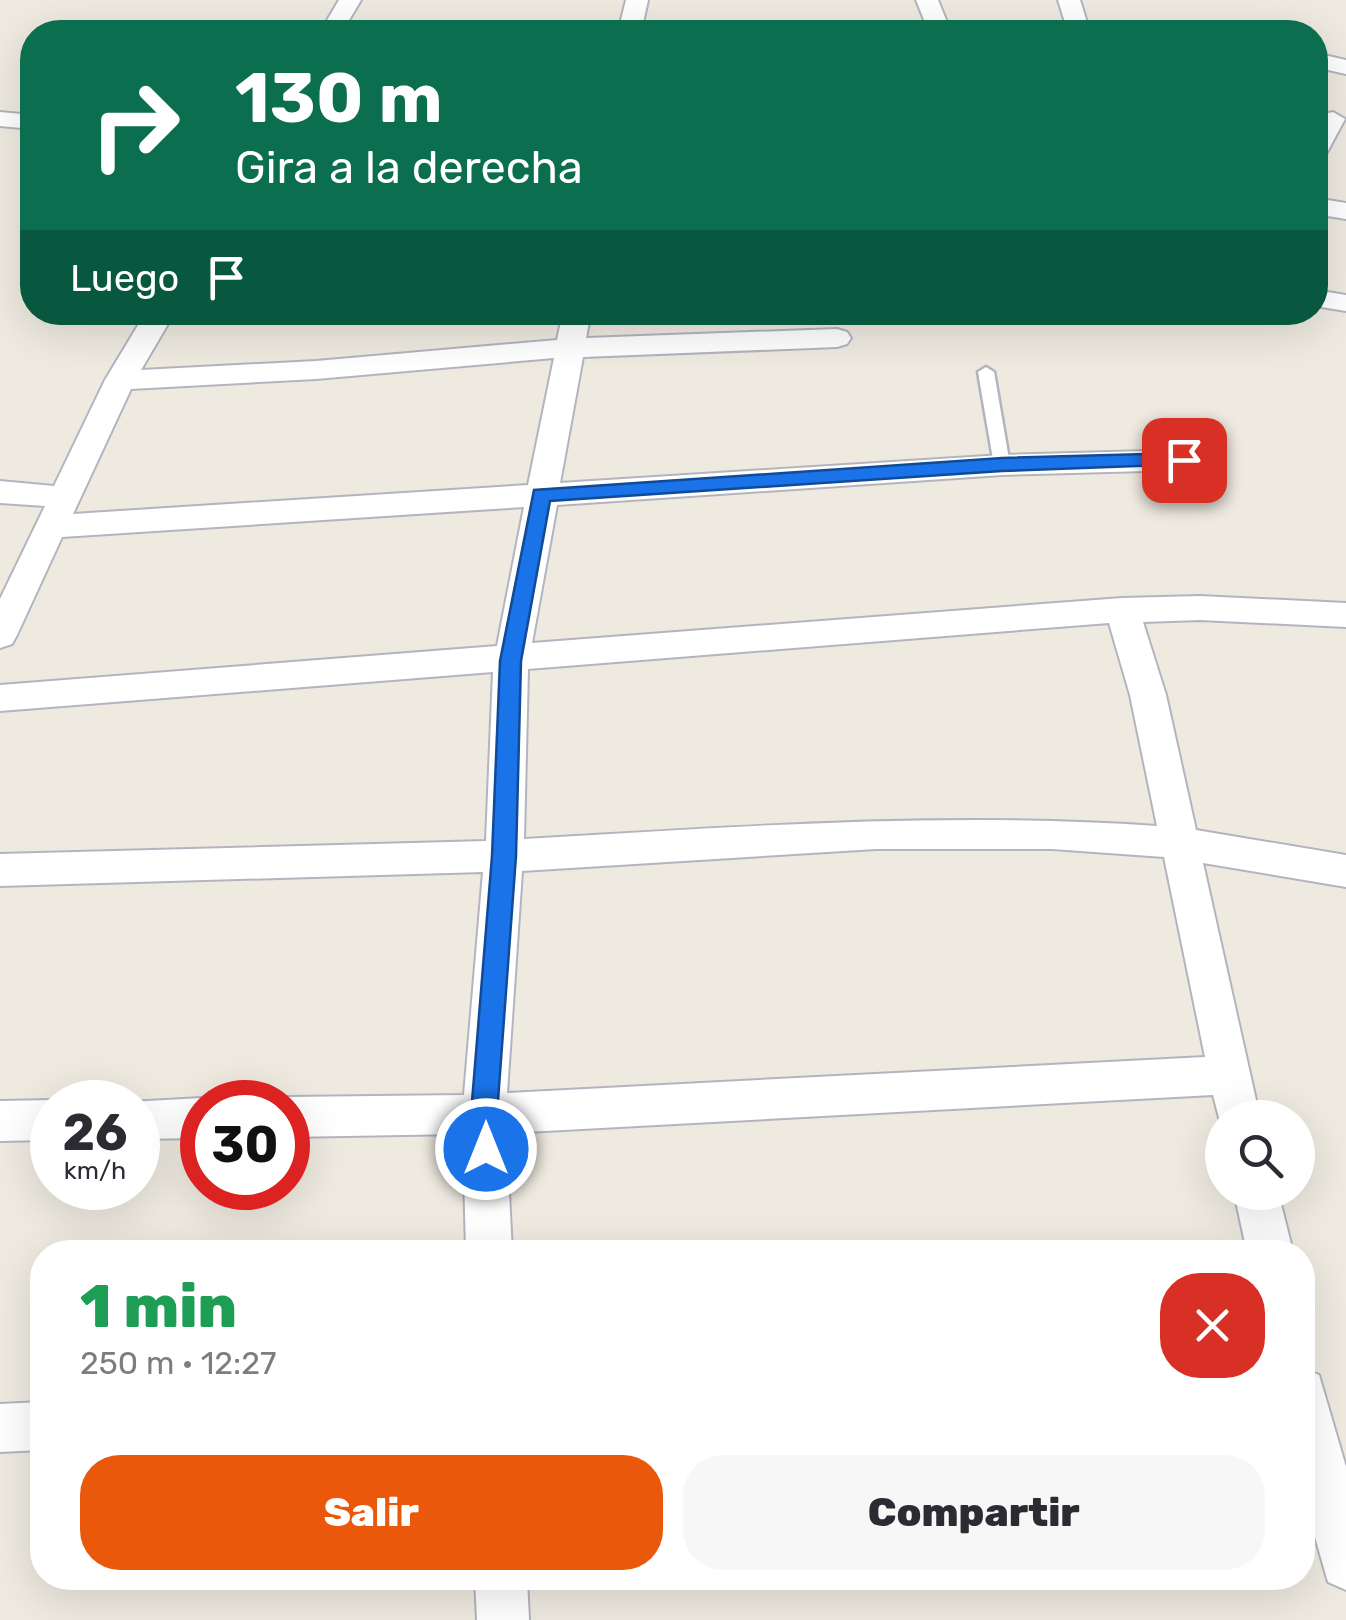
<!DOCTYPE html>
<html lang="es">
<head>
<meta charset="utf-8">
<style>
  :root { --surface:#fff; --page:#f7f7f7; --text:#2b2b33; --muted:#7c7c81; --accent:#ea580c }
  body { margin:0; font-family:Rubik,sans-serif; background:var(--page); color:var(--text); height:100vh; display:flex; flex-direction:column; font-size:38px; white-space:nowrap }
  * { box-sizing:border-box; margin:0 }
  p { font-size:32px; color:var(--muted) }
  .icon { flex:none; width:55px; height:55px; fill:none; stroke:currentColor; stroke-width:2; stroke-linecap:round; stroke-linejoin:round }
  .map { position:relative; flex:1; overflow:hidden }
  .details { position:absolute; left:30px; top:1240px; width:1285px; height:350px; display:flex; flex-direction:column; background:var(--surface); border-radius:40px; box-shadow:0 10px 40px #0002 }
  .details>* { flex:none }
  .hud { position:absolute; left:20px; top:20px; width:1308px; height:305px; border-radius:40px; box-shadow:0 10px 40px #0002; background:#0b6e4f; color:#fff; overflow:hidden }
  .buttons { position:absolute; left:1205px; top:1100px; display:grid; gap:20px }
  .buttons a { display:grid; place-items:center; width:110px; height:110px; border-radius:50%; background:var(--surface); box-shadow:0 10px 40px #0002; font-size:50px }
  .speed { position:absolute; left:30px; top:1080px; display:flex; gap:20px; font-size:50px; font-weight:700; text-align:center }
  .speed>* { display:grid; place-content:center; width:130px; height:130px; border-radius:50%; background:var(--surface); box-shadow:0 10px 40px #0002; line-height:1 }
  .speed small { font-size:25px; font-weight:400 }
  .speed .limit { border:15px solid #d22; background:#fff; color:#111 }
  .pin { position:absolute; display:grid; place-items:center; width:85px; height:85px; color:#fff; margin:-42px; border-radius:20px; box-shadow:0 5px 15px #0006 }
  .me { position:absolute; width:110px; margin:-55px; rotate:0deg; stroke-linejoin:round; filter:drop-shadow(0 0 8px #0008) }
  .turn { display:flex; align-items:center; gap:35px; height:210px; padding:0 50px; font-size:45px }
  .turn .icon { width:130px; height:130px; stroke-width:2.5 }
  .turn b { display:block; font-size:70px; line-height:85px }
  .then { display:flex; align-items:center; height:95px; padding:0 50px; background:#0003; gap:20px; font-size:38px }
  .round { display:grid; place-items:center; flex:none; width:105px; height:105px; border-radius:40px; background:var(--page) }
  .summary { display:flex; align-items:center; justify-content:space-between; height:170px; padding:0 50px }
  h1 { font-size:60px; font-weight:800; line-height:75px; color:#1e9e55 }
  .action { display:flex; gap:20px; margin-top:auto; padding:20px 50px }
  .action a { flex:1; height:115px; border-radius:40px; background:var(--accent); color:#fff; font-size:40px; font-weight:800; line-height:115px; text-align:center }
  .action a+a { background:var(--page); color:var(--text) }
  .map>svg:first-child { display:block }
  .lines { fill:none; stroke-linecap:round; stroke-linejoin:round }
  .service-casing { stroke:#b4b4c0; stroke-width:5 }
  .minor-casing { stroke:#b4b4c0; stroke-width:4 }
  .service { fill:#fff; fill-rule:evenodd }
  .minor { fill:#fff; fill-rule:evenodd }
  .route { fill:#1a73e8; stroke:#114b97; stroke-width:2.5 }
</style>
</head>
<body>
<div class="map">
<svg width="1346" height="1620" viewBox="0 0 1346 1620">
  <rect width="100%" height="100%" fill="#eeeae0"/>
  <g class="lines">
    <g class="service-casing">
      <polygon id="service" points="986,367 994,372 1010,465 1002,471 994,465 978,372"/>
    </g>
    <g class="minor-casing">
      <g id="minor">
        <polygon points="339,0 361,0 342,32 320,32"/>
        <polygon points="626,0 648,0 641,32 618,32"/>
        <polygon points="916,0 938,0 951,32 929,32"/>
        <polygon points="1058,0 1080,0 1090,32 1068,32"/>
        <polygon points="1315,53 1346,60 1346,74 1315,67"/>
        <polygon points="0,112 32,115 32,129 0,126"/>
        <polygon points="1333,112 1345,119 1324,158 1315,161 1315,129 1324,114"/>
        <polygon points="1315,198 1346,203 1346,219 1315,214"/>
        <polygon points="1315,290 1346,295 1346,311 1315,306"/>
        <path d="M146 312H175L141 370 316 361 557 340 563 312H591L586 338 837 329 847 332 851 338 847 344 837 347 583 357 560 483 1002 455 1184 450 1195 453 1200 460 1195 467 1184 470 1002 475 557 505 532 643 1122 598 1200 596 1346 603V627L1200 620 1143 622 1166 695 1196 830 1346 855V887L1203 863 1260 1118H1222V1129L1213 1095 506 1133 512 1252H466L463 1134 288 1137V1102H274L288 1097 464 1095 483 872 0 886V854L486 841 493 672 0 711V685L497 646 524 507 62 537 17 635 12 644 0 648V599L45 506 0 503V481L54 486 105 380ZM554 358 528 485 73 514 131 389 316 379ZM1109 623 1130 695 1157 826C945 811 735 827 524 839L528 669ZM876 849H1052L1164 857 1205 1057 507 1093 522 871Z"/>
        <polygon points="202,1098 213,1102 202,1102 202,1138 138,1139 138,1102 129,1102"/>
        <polygon points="52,1100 58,1102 52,1102 52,1140 0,1141 0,1101"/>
        <polygon points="1234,1192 1278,1192 1293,1252 1247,1252"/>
        <polygon points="1302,1368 1319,1375 1346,1467 1346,1590 1328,1582 1302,1492"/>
        <polygon points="42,1402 42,1450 0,1452 0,1404"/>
        <polygon points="475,1578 527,1578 529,1620 477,1620"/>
      </g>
    </g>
    <use href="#service" class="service"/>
    <use href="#minor" class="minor"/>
  </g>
  <polygon class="route" points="1184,453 1190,455 1190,464 1002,471 550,501 521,661 516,856 497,1114 499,1149 495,1157 486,1161 476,1157 471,1114 492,856 500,661 534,490 1002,458"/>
</svg>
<div class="buttons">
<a><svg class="icon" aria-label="search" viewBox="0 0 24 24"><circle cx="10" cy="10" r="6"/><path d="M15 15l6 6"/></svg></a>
</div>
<div class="speed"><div>26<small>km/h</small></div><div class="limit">30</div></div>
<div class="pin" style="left:1184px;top:460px;background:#d93025"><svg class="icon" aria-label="arrive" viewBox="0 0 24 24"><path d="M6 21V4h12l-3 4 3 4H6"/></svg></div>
<svg class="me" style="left:486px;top:1149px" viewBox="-20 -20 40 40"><circle r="17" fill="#1a73e8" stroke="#fff" stroke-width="3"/><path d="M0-11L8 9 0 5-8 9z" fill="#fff"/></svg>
<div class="hud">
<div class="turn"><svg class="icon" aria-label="right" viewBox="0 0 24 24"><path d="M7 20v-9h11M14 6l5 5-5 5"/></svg><div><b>130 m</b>Gira a la derecha</div></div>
<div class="then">Luego<svg class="icon" aria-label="arrive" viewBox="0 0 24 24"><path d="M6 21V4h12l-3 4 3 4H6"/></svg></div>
</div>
<section class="details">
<div class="summary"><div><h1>1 min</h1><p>250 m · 12:27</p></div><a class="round" style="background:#d93025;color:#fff"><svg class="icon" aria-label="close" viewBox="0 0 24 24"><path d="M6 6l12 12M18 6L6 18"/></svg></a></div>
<div class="action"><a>Salir</a><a>Compartir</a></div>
</section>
</div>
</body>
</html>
